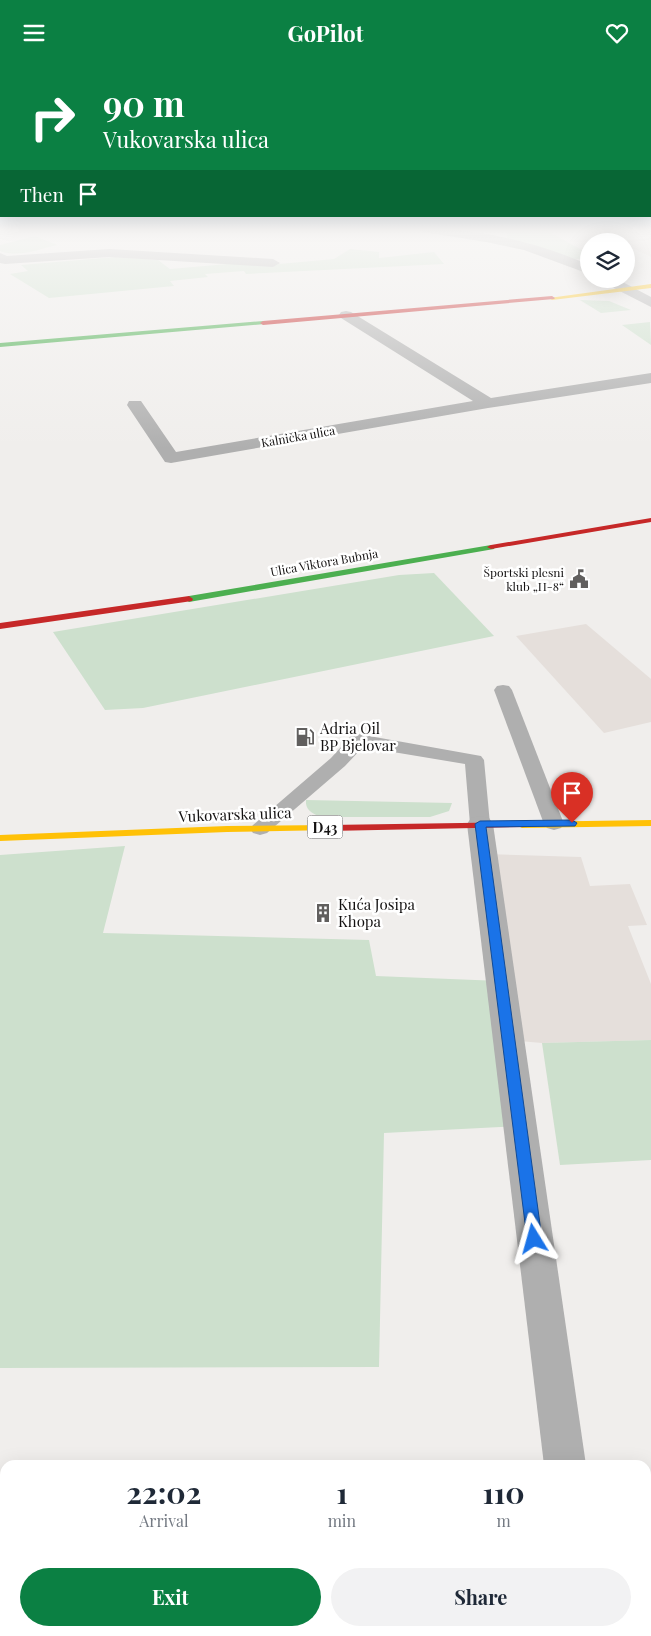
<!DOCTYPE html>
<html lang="en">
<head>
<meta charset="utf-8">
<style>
  :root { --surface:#fff; --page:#f2f2f3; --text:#1f2937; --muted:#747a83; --accent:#0b8043 }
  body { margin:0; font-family:"Playfair Display",serif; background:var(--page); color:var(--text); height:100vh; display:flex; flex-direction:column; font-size:19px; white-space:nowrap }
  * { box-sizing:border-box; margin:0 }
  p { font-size:16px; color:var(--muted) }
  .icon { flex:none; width:28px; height:28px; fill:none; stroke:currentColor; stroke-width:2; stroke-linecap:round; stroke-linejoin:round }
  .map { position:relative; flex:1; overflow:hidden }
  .panel { position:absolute; left:0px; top:1395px; width:651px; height:176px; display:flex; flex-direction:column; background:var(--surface); border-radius:15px 15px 0 0; box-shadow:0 5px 20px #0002 }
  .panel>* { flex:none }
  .guide { position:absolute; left:0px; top:0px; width:651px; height:152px; box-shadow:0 5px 20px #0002; background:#0b8043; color:#fff; overflow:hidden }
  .controls { position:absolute; left:580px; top:168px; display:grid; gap:10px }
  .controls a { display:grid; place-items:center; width:55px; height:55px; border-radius:50%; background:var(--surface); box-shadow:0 5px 20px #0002; font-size:25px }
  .pin { position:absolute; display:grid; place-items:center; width:42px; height:42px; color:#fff; margin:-51px -21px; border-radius:50% 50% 50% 0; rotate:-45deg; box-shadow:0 0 5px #0007 }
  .pin .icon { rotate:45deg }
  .me { position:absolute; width:55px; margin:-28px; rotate:352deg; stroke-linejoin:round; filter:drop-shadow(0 0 4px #0008) }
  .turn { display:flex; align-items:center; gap:18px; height:105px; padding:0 20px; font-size:22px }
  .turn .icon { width:65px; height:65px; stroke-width:2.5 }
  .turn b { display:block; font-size:35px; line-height:42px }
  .then { display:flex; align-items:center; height:48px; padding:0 20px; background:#0003; gap:10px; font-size:19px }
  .eta { display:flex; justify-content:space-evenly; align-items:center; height:85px; text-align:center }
  .eta b { font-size:30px; font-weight:700; line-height:35px }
  .primary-button { display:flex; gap:10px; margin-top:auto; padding:10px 20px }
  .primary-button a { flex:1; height:58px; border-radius:30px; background:var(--accent); color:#fff; font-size:20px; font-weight:700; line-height:58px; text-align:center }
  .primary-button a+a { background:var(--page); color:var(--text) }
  header { display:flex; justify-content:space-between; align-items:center; height:65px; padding:0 20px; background:var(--accent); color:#fff; font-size:22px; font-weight:700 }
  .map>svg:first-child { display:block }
  .built { fill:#e5dfdb }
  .green { fill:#cde0cd }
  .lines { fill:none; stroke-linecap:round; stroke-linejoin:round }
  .lane { fill:#afafaf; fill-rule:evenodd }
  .street { fill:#afafaf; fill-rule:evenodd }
  .fast { fill:#4caf50; fill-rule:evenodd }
  .slow { fill:#ffc107; fill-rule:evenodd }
  .jam { fill:#c62828; fill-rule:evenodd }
  .route { fill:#1a73e8; stroke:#114b97 }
  .labels { text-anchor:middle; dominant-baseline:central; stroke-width:5; stroke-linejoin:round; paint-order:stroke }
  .far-street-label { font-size:12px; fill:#141212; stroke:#fff }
  .far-poi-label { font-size:12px; fill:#141212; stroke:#fff; text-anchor:end }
  .shield { fill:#fff; stroke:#5a5959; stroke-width:1 }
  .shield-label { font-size:14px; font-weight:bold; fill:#141212 }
  .poi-label { font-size:15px; fill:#141212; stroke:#fff; text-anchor:start }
  .street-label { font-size:15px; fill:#141212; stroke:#fff }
</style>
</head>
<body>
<header><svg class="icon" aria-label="menu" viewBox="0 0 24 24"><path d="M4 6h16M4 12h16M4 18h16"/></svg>GoPilot<svg class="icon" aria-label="heart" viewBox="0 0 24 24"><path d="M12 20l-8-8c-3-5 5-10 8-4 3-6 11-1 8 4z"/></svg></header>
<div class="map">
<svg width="651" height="1571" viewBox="0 0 651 1571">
  <rect width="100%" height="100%" fill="#f0eeec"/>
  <g class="built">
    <polygon points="651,173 651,192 626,180 626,176 622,176"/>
    <polygon points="586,559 651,614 651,657 604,668 516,571"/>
    <polygon points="484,789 581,792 590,821 630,819 647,860 628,861 651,919 651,975 542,978 507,975"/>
  </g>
  <g class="green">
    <polygon points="544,164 589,189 589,193 570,195 507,176 507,167"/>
    <path d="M35 171 57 180C39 184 18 193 0 186V180Z"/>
    <polygon points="350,184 379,187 379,193 434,187 444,199 246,209 244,206 205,209 208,212 170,216 174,221 49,233 10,209 28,206 21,200 115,192 158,195 170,204 239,198 268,200 334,194"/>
    <polygon points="580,235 609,236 631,245 601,248"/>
    <polygon points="650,257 651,280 622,260"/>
    <polygon points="434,508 494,571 143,643 105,645 53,567 399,510"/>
    <path d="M306 735 452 738 449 746 430 752H320C312 748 305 745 306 735Z"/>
    <polygon points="125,781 103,868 369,875 376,911 500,916 519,1061 384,1068 379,1302 0,1303 0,790"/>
    <polygon points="651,975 651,1095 560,1100 542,978"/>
  </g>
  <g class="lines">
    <g class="lane">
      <polygon points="503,620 509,621 512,625 564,759 561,763 554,765 547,763 544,759 494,625 497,621"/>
      <polygon points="358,669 481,691 484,695 490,759 487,763 480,765 473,763 470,759 465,699 363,682 345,701 267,768 260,770 253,768 250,764 253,760 331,693 351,671"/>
    </g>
    <g class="street">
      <path d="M417 163C476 163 535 176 589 200V209L524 185 486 177 423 167Z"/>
      <polygon points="109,184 273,194 280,198 273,202 109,192 5,199 0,198 0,188 7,191"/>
      <polygon points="600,214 617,214 651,232 651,242 602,217"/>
      <polygon points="346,246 351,247 491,333 651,308 651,318 488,343 171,398 165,397 127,340 129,336 141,336 176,387 473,336 341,253 339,250 341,247"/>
      <polygon points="480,751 489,753 493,759 586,1400 544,1400 467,759 471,753"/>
      <polygon points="566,1566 612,1566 613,1571 567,1571"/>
    </g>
    <g class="fast">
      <polygon points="263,256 265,257 265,259 0,282 0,278"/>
      <polygon points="491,480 495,482 494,484 189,537 185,534 189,531"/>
    </g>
    <g class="slow">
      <polygon points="651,219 651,223 552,235 549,233"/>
      <polygon points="651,755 651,761 522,763 516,760 522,757"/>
      <polygon points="329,760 335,763 333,765 227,767 0,776 0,770 227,761"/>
    </g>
    <g class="jam">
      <polygon points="552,231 555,233 554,234 263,260 260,258 263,256"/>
      <polygon points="651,453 651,457 491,484 487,482 491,480"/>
      <polygon points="189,531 193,534 192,536 0,564 0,558"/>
      <polygon points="522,757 528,760 526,762 329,766 323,763 329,760"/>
    </g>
  </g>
  <linearGradient id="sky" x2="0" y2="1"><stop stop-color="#8fb7e2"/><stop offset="0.43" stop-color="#f8f7f6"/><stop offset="1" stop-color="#f8f7f6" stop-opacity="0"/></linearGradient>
  <rect width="651" height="383" fill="url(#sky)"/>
  <polygon class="route" points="572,755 577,758 575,761 486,762 542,1174 540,1178 534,1180 529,1178 527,1174 475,759 480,756"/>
  <defs>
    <g id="civic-bare" transform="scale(1.5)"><path d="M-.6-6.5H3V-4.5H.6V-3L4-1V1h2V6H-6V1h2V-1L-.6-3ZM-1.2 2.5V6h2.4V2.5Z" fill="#615f5e" stroke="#fff" stroke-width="2.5" paint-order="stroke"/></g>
    <g id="fuel-bare" transform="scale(1.5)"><path d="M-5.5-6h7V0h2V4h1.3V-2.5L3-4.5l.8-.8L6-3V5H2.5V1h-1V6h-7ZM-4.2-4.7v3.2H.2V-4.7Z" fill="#615f5e" stroke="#fff" stroke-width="2.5" paint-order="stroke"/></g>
    <g id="building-bare" transform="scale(1.5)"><path d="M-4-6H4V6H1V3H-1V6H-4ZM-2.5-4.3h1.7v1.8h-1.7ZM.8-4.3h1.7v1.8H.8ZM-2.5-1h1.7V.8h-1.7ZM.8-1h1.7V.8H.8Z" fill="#615f5e" stroke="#fff" stroke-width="2.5" paint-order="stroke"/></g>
  </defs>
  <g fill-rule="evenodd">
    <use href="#civic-bare" x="579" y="514"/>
    <use href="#fuel-bare" x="305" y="672"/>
    <use href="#building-bare" x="323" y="848"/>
  </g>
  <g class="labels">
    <g class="far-street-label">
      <text transform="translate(298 371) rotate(-10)">Kalnička ulica</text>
      <text transform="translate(324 497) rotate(-10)">Ulica Viktora Bubnja</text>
    </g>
    <g class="far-poi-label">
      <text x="564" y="507">Športski plesni<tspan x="564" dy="14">klub „H-8“</tspan></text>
    </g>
    <rect class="shield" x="307.5" y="750.5" width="35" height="23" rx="4"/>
    <g class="shield-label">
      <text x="325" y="762">D43</text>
    </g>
    <g class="poi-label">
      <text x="320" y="663">Adria Oil<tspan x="320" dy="17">BP Bjelovar</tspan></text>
      <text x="338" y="839">Kuća Josipa<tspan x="338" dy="17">Khopa</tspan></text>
    </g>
    <g class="street-label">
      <text transform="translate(235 749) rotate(-2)">Vukovarska ulica</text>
    </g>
  </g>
</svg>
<div class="controls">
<a><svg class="icon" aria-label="layers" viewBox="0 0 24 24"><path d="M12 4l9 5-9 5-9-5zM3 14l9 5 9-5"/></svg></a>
</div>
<div class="pin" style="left:572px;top:758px;background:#d93025"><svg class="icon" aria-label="arrive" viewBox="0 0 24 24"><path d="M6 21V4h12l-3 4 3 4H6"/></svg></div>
<svg class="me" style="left:534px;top:1174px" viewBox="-20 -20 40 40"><path d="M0-17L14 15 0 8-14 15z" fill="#1a73e8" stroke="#fff" stroke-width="4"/></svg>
<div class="guide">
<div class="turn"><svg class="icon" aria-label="right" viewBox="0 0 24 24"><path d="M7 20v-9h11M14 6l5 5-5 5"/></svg><div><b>90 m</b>Vukovarska ulica</div></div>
<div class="then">Then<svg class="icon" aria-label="arrive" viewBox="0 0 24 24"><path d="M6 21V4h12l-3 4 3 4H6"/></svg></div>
</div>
<section class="panel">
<div class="eta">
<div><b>22:02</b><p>Arrival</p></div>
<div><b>1</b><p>min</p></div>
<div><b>110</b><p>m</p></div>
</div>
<div class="primary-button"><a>Exit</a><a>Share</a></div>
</section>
</div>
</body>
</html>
